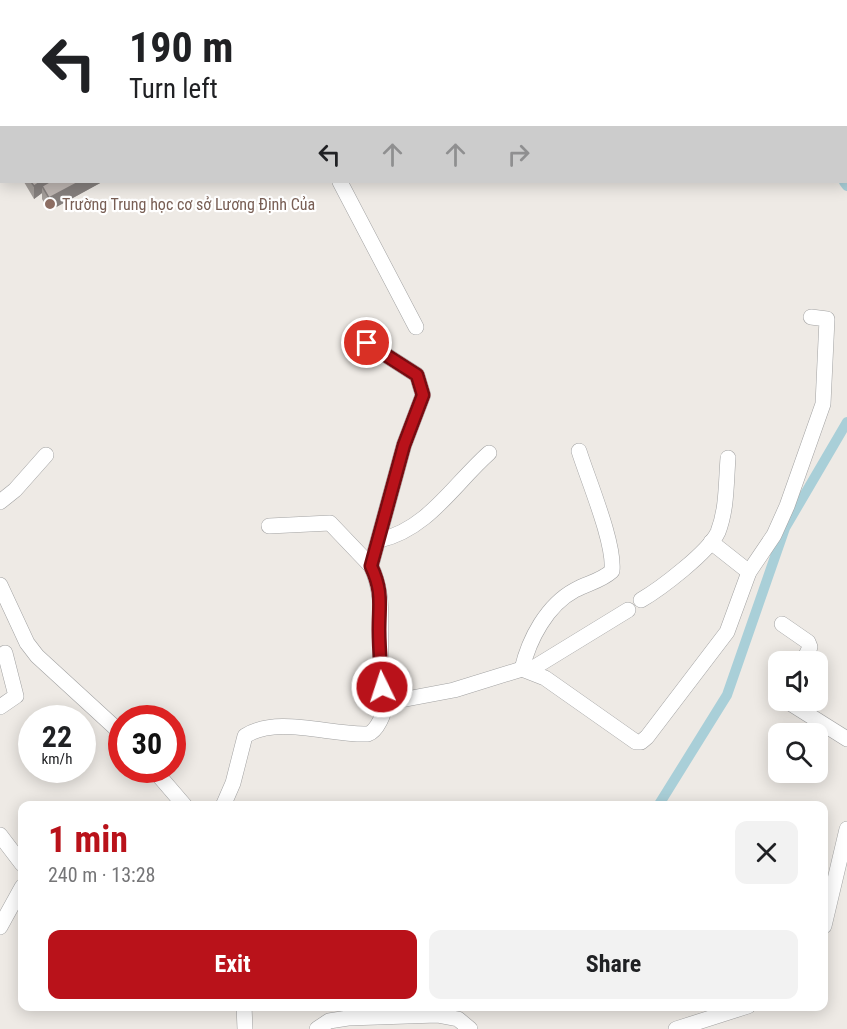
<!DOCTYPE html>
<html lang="en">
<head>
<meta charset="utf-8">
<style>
  :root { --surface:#fff; --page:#f2f2f2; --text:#202124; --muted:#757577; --accent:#b9121a }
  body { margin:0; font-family:"Roboto Condensed",sans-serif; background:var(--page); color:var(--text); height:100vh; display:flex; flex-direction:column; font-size:22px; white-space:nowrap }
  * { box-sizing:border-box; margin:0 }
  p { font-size:20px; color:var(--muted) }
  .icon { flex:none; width:33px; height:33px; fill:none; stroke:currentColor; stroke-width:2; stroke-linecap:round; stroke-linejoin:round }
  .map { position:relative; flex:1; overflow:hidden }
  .side { position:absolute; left:18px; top:801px; width:810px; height:210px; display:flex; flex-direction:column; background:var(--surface); border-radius:12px; box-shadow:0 3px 15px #0003 }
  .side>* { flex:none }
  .top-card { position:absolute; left:0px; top:0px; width:848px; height:183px; box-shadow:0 3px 15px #0003; background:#fff; color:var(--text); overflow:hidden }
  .tools { position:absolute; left:768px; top:651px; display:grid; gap:12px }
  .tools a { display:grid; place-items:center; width:60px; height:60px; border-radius:12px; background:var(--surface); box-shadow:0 3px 15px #0003; font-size:30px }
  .speed { position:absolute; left:18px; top:705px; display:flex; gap:12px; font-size:30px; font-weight:700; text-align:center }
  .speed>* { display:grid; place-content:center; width:78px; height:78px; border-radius:50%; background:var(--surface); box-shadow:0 3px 15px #0003; line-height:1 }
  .speed small { font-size:15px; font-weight:400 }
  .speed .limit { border:9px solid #d22; background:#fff; color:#111 }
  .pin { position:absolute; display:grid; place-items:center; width:51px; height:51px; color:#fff; margin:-26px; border:3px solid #fff; border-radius:50%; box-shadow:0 2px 6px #0007 }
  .me { position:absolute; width:66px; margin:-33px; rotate:356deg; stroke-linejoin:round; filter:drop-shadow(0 0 4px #0008) }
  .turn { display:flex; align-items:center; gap:21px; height:126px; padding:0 30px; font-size:27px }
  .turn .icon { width:78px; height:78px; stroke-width:2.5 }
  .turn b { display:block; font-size:42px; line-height:51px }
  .lanes { display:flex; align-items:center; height:57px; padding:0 30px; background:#0003; justify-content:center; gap:30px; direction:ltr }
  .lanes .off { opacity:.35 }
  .round { display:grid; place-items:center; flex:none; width:63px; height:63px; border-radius:12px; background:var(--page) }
  .overview { display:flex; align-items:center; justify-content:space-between; height:102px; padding:0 30px }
  h1 { font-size:36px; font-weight:700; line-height:45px; color:var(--accent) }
  .cta { display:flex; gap:12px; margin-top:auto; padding:12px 30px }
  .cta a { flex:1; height:69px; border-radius:12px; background:var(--accent); color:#fff; font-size:24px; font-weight:700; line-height:69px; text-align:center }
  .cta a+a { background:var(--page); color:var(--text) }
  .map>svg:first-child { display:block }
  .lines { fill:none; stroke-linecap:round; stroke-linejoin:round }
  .canal { stroke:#a9cfd8; stroke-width:10 }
  .minor-casing { stroke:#a2a2a2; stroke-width:16 }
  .minor { stroke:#fff; stroke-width:15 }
  .wall { fill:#a39d99 }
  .shaded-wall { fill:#857f7d }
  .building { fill:#beb6b2; stroke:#857f7d; stroke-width:1.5 }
  .route-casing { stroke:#780c11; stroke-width:15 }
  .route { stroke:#b9121a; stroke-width:10 }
  .education-dot { fill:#8d6e63; stroke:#fff; stroke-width:2 }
  .labels { text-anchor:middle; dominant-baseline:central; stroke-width:4.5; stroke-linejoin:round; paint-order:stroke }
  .education-label { font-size:16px; fill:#785e54; stroke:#fff; text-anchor:start }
</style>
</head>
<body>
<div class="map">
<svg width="847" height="1029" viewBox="0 0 847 1029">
  <rect width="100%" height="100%" fill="#eeeae5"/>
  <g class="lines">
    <g class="canal">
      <polyline points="743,2 744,0"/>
      <polyline points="844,182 847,186"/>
      <polyline points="658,806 727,695 785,528 847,422"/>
    </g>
    <g class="minor-casing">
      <g id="minor">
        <polyline points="247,0 248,2"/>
        <polyline points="340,182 416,327"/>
        <polyline points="0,502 15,490 46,455"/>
        <polyline points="269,526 330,523 371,566"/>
        <path d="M380 540C428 529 454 484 489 453"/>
        <polyline points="711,542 749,572"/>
        <polyline points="0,585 27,643 37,656 122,734"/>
        <path d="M641 600C660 589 709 552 718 532 727 509 726 483 728 458"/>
        <polyline points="782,624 808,642 810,647 803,662"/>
        <path d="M522 669C529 639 547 605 575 590 588 583 601 581 612 571 615 543 588 480 579 451"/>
        <polyline points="530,670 628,610"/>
        <polyline points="785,700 847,739"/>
        <polyline points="385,703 454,690 522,669 545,678 636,742 641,742 647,737 727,632 749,572 774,535 787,506 823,404 827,319 811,317"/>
        <polyline points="0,707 16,696 5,653"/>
        <polyline points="154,770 185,806"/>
        <path d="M223 806 233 783 245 736C277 715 332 736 368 734 377 731 385 713 385 703 386 692 382 678 381 666 379 632 386 597 371 566L404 445 423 395 417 375 367 343"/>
        <polyline points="0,835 22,864"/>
        <polyline points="824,926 847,829"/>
        <polyline points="0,927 22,887"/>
        <polyline points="244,1006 245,1029"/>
        <polyline points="317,1029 329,1021 348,1018 437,1015 458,1019 470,1029"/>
        <polyline points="676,1029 748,1006"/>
      </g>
    </g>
    <use href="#minor" class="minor"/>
  </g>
  <polygon class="wall" points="24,182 102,182 49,211 42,199 42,193 34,199"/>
  <g class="shaded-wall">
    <polygon points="2,135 2,148 0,149 0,136"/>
    <polygon points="40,182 51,182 42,186 42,193 34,199 34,186"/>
    <polygon points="79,182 102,182 49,211 49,198"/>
  </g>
  <g class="building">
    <polygon points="2,105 2,135 0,136 0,106"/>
    <polygon points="31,182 40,182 34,186"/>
    <polygon points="49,182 79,182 49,198 42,186"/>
  </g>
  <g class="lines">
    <g class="route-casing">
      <path id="route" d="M367 343 417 375 423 395 404 445 371 566C383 592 379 603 379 630 379 649 381 668 382 687"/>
    </g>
    <use href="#route" class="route"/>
  </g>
  <circle class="education-dot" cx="50" cy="204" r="6"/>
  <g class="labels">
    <g class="education-label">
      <text x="62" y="204">Trường Trung học cơ sở Lương Định Của</text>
    </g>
  </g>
</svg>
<div class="tools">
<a><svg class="icon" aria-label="sound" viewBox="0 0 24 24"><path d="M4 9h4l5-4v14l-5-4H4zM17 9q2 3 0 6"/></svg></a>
<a><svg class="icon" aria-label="search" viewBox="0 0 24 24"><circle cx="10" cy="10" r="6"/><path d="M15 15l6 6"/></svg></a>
</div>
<div class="speed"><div>22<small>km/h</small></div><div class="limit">30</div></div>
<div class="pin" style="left:367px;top:343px;background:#d93025"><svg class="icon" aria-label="arrive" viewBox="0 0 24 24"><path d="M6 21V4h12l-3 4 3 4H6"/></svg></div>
<svg class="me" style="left:382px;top:687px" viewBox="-20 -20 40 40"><circle r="17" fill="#b9121a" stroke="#fff" stroke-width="3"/><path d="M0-11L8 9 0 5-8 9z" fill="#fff"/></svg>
<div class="top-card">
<div class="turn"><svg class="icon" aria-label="left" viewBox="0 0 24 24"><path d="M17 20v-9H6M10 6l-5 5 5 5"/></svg><div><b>190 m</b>Turn left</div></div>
<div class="lanes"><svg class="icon" aria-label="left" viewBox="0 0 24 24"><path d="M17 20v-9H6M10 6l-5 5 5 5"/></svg><svg class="icon off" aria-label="ahead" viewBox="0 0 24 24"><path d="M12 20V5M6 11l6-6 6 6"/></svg><svg class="icon off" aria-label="ahead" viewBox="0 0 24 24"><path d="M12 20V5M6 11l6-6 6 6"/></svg><svg class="icon off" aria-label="right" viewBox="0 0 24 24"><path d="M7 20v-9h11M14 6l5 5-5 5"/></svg></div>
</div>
<section class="side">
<div class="overview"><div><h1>1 min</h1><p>240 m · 13:28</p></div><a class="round"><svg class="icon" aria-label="close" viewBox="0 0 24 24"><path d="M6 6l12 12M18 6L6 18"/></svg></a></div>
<div class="cta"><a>Exit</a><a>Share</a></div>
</section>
</div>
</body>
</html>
